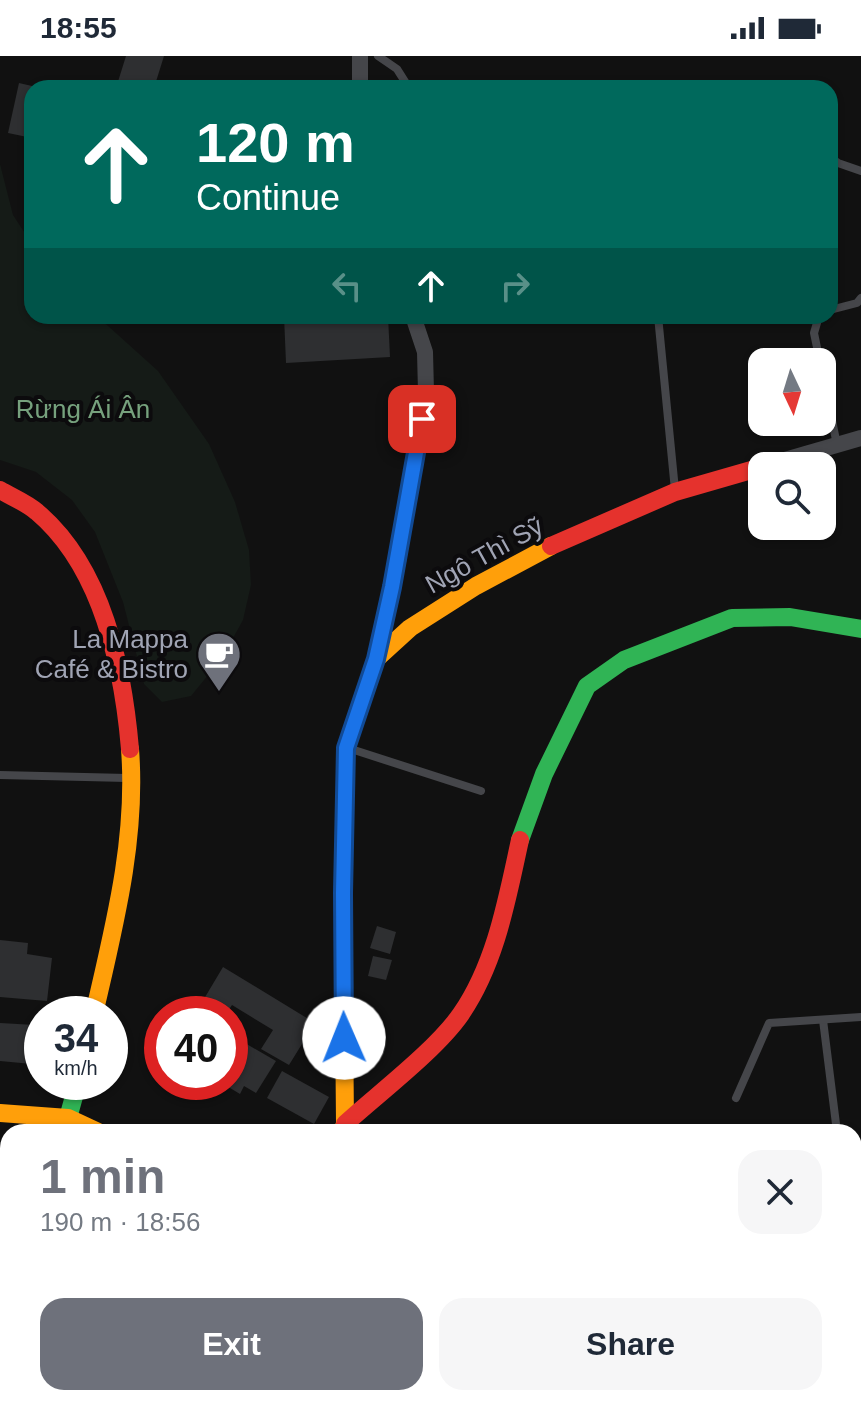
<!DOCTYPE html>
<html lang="en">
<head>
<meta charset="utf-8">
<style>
  :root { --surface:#fff; --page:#f6f6f7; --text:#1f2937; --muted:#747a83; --accent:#6e717b }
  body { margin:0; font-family:Helvetica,sans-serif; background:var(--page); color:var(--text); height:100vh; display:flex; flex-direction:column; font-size:30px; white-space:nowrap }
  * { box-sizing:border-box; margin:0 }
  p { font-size:26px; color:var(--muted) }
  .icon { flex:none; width:44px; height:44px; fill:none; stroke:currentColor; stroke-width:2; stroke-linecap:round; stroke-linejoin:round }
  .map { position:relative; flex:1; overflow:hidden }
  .panel { position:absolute; left:0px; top:1068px; width:862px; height:282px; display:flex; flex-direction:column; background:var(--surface); border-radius:24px 24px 0 0; box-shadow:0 2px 6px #0004 }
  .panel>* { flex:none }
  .banner { position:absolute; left:24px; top:24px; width:814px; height:244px; border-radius:24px; box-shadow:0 2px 6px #0004; background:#00695c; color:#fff; overflow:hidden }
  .needle { width:52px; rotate:176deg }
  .buttons { position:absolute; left:748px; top:292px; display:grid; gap:16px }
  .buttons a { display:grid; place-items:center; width:88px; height:88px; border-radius:16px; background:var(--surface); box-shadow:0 2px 6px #0004; font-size:40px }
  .speed { position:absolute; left:24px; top:940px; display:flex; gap:16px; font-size:40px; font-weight:700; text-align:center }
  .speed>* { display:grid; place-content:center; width:104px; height:104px; border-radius:50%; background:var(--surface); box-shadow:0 2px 6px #0004; line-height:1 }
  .speed small { font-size:20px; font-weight:400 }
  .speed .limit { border:12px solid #d22; background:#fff; color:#111 }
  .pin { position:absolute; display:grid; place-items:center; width:68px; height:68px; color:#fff; margin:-34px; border-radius:16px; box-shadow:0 4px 12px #0006 }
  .me { position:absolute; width:88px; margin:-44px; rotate:359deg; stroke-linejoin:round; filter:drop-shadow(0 0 6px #0008) }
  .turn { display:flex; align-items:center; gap:28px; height:168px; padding:0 40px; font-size:36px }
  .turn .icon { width:104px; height:104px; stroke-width:2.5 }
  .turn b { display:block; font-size:56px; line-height:68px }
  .lanes { display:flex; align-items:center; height:76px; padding:0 40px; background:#0003; justify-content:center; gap:40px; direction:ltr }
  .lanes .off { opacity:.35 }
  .round { display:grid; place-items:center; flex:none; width:84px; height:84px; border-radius:24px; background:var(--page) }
  .headline { display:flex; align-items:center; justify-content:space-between; height:136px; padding:0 40px }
  h1 { font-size:48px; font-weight:800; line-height:60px; color:var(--accent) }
  .primary-button { display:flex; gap:16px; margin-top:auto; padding:16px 40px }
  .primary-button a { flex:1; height:92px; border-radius:24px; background:var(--accent); color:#fff; font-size:32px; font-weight:800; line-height:92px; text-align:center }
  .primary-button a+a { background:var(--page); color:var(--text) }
  .status { display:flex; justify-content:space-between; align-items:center; height:56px; padding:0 40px; background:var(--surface); direction:ltr }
  .status svg { height:22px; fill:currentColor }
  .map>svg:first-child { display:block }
  .green { fill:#151b17 }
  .building { fill:#2e2f31 }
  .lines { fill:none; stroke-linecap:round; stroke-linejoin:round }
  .lane { stroke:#45464a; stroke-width:8 }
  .street { stroke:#45464a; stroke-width:16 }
  .fast { stroke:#30b455; stroke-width:18 }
  .slow { stroke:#ff9f0a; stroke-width:18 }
  .jam { stroke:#e5322d; stroke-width:18 }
  .route-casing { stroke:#114b97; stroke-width:20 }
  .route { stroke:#1a73e8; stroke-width:14 }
  .labels { text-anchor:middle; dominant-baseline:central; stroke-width:8; stroke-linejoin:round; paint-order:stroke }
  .park-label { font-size:26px; fill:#76a17d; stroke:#0c0b0d }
  .street-label { font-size:26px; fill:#a0a4b4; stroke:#0c0b0d }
  .poi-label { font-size:26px; fill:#a0a4b4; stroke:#0c0b0d; text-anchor:end }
</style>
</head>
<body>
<div class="status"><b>18:55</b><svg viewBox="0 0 49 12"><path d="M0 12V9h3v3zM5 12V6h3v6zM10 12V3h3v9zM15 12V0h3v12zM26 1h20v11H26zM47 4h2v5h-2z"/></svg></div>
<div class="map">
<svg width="861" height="1349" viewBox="0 0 861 1349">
  <rect width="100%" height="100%" fill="#111"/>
  <polygon class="green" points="0,108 13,159 32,188 32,260 97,260 158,315 209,388 235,446 249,494 251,529 243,564 222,602 191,640 162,646 144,628 123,546 95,476 72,444 36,416 0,404"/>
  <g class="building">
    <polygon points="126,0 164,0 154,32 116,32"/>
    <polygon points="19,27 32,30 32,82 8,77"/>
    <polygon points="284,260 388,260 390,301 286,307"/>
    <polygon points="377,870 396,876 390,898 370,892"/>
    <polygon points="0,884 28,887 27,898 52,902 47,945 0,941"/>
    <polygon points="373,900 392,904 386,924 368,920"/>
    <polygon points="223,911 315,967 289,1009 261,993 273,974 232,949 226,958 195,958"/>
    <polygon points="0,967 35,969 32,1008 0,1005"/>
    <polygon points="238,983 276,1005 256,1037 244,1030 240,1038 220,1026 230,1026 230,993"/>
    <polygon points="282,1015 329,1041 314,1068 267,1042"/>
    <polygon points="8,1098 8,1158 0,1159 0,1099"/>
    <polygon points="0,1209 8,1211 8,1257 1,1283"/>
    <polygon points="0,1325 8,1326 8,1342 96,1342 97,1349 0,1348"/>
    <polygon points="164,1342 198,1342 207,1346 206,1349 162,1349"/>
  </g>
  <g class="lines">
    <g class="lane">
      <polyline points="378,0 397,13 409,32"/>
      <polyline points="830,101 838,107 861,115"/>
      <polyline points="830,254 857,247 861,242"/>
      <polyline points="658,260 675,434"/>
      <polyline points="819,260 814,277 820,306"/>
      <polyline points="822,315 837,389"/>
      <polyline points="351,693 481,735"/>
      <polyline points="0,719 127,722"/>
      <polyline points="823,964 837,1076"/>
      <polyline points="736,1042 769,967 861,961"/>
      <polyline points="854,1189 861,1187"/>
      <polyline points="635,1342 642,1349"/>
    </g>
    <g class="street">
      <polyline points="360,0 360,32"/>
      <polyline points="764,410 861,382"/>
      <polyline points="376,601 398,506 426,336 425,296 413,260"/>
      <polyline points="255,1349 261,1342"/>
    </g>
    <g class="fast">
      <polyline points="520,784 544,718 587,630 624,604 732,562 790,561 861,573"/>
      <polyline points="68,1062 78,1026"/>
    </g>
    <g class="slow">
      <path d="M94 958C114 871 137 783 130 693"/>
      <polyline points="0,1057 68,1062 98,1076"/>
      <polyline points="342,1076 345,1068 343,837 346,692 376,603 410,572 476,530 551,490"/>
      <polyline points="282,1342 284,1349"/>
    </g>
    <g class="jam">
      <path d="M0 434C12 441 27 447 37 456 103 512 123 611 130 693"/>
      <polyline points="551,490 675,436 762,411"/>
      <path d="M345 1068C379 1037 436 994 461 958 496 907 507 843 520 784"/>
    </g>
  </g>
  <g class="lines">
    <g class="route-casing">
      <polyline id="route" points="344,982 343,837 346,692 376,603 392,531 422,363"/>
    </g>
    <use href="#route" class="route"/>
  </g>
  <defs>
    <g id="cafe-pin" transform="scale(2.3)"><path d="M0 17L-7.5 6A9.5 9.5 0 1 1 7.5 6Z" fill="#6e717b" stroke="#0c0b0d"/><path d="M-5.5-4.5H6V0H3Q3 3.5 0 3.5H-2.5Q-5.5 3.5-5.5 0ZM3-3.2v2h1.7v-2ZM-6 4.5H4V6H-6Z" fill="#fff"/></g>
  </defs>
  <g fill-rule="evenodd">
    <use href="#cafe-pin" x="219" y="598"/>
  </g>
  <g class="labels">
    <g class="park-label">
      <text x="83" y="353">Rừng Ái Ân</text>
    </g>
    <g class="street-label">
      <text transform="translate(484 499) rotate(-29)">Ngô Thì Sỹ</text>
    </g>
    <g class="poi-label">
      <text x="188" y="583">La Mappa<tspan x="188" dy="30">Café &amp; Bistro</tspan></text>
    </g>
  </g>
</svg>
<div class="buttons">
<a><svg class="needle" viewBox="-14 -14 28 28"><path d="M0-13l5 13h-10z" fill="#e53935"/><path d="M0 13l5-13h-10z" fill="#747a83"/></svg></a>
<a><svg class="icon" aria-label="search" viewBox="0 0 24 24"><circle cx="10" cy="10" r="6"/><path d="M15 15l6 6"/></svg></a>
</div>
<div class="speed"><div>34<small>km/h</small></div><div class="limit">40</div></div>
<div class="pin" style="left:422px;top:363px;background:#d93025"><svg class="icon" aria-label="arrive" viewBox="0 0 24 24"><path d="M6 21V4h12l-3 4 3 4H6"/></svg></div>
<svg class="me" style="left:344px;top:982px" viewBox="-20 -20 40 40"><circle r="19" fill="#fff"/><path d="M0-13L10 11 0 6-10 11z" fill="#1a73e8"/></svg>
<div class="banner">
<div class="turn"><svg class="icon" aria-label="ahead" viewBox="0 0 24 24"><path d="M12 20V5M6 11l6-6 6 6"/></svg><div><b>120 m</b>Continue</div></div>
<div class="lanes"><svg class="icon off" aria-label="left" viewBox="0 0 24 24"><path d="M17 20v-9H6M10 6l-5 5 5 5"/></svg><svg class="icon" aria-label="ahead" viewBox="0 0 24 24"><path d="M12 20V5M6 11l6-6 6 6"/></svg><svg class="icon off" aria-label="right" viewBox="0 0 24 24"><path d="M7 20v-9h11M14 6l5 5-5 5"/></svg></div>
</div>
<section class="panel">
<div class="headline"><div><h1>1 min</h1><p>190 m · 18:56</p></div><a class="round"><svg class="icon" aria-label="close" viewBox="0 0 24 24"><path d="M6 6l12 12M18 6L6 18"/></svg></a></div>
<div class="primary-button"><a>Exit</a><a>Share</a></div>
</section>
</div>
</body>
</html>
